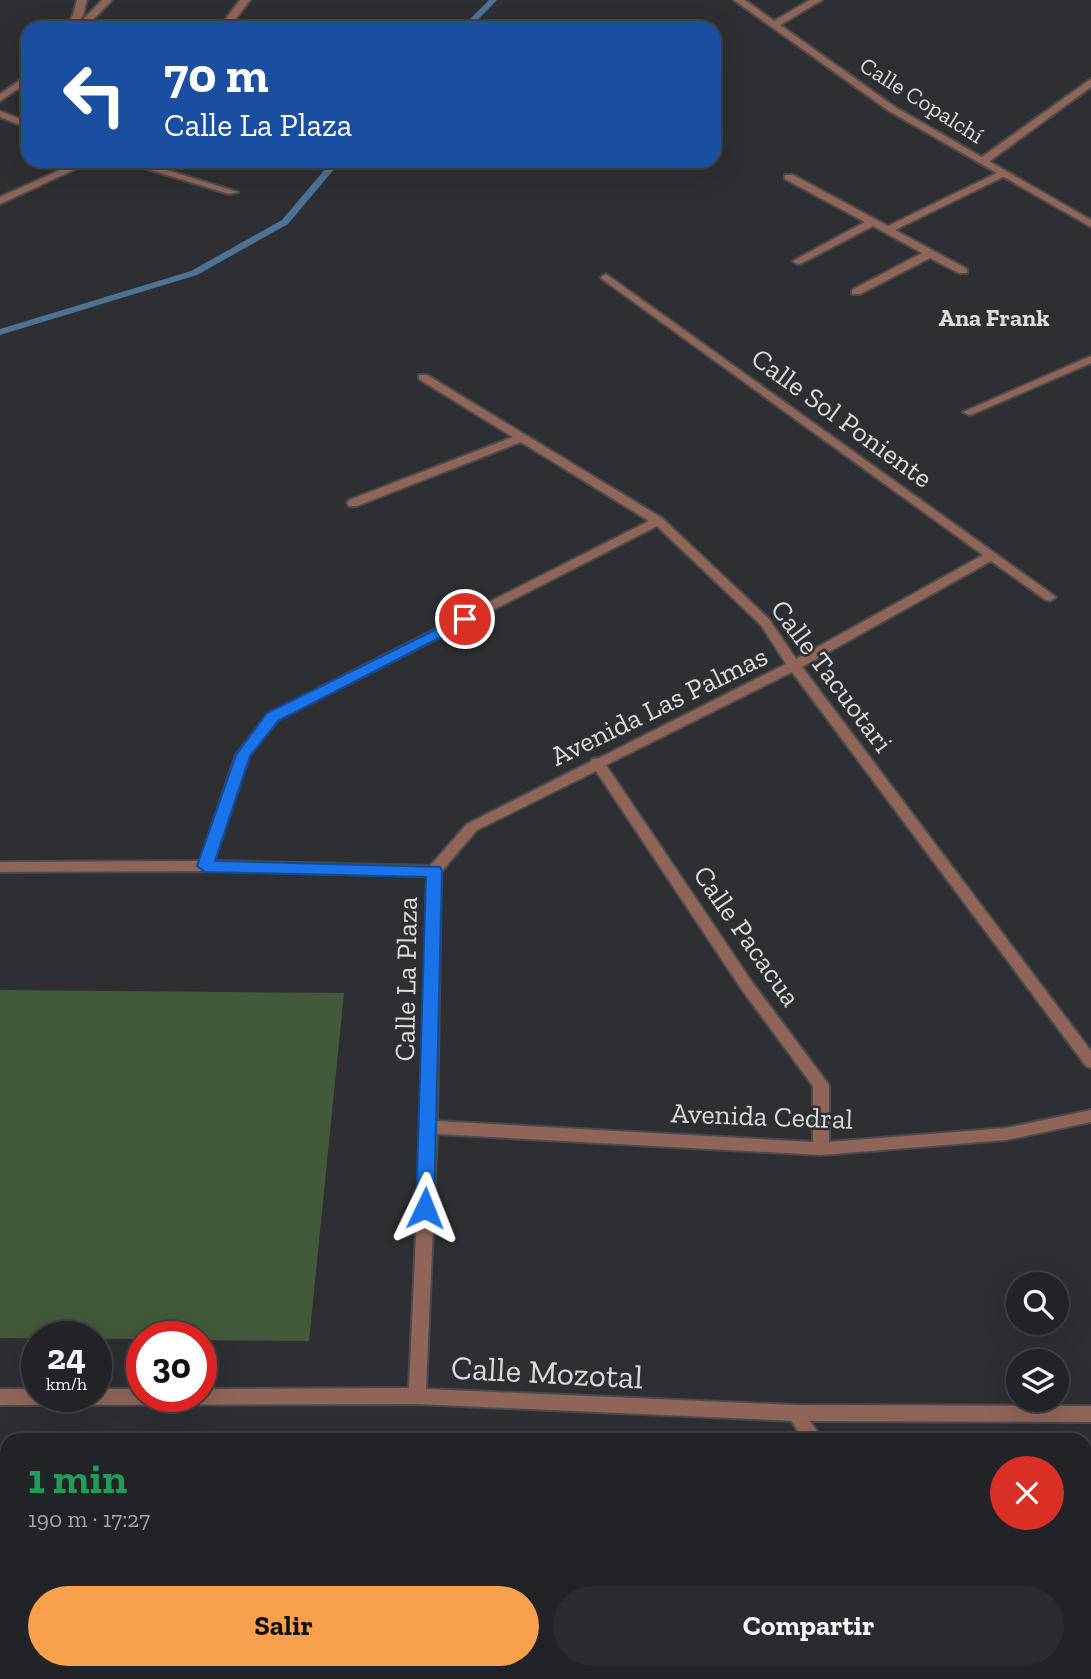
<!DOCTYPE html>
<html lang="es">
<head>
<meta charset="utf-8">
<style>
  :root { --surface:#222326; --page:#2a2b2e; --text:#f1f3f6; --muted:#a2a4a7; --line:#3f4043; --accent:#f9a04c }
  body { margin:0; font-family:"Zilla Slab",serif; background:var(--page); color:var(--text); height:100vh; display:flex; flex-direction:column; font-size:26px; white-space:nowrap }
  * { box-sizing:border-box; margin:0 }
  p { font-size:23px; color:var(--muted) }
  .icon { flex:none; width:38px; height:38px; fill:none; stroke:currentColor; stroke-width:2; stroke-linecap:round; stroke-linejoin:round }
  .map { position:relative; flex:1; overflow:hidden }
  .details { position:absolute; left:0px; top:1433px; width:1092px; height:247px; display:flex; flex-direction:column; background:var(--surface); border-radius:21px 21px 0 0; box-shadow:0 7px 28px #0002,0 0 0 2px var(--line) }
  .details>* { flex:none }
  .guide { position:absolute; left:21px; top:21px; width:700px; height:147px; border-radius:21px; box-shadow:0 7px 28px #0002,0 0 0 2px var(--line); background:#1a4fa0; color:#fff; overflow:hidden }
  .controls { position:absolute; left:1006px; top:1272px; display:grid; gap:14px }
  .controls a { display:grid; place-items:center; width:63px; height:63px; border-radius:50%; background:var(--surface); box-shadow:0 7px 28px #0002,0 0 0 2px var(--line); font-size:35px }
  .speed { position:absolute; left:21px; top:1321px; display:flex; gap:14px; font-size:35px; font-weight:700; text-align:center }
  .speed>* { display:grid; place-content:center; width:91px; height:91px; border-radius:50%; background:var(--surface); box-shadow:0 7px 28px #0002,0 0 0 2px var(--line); line-height:1 }
  .speed small { font-size:18px; font-weight:400 }
  .speed .limit { border:10px solid #d22; background:#fff; color:#111 }
  .pin { position:absolute; display:grid; place-items:center; width:60px; height:60px; color:#fff; margin:-30px; border:4px solid #fff; border-radius:50%; box-shadow:0 2px 7px #0007 }
  .me { position:absolute; width:77px; margin:-38px; rotate:2deg; stroke-linejoin:round; filter:drop-shadow(0 0 5px #0008) }
  .turn { display:flex; align-items:center; gap:24px; height:147px; padding:0 28px; font-size:32px }
  .turn .icon { width:91px; height:91px; stroke-width:2.5 }
  .turn b { display:block; font-size:49px; line-height:60px }
  .round { display:grid; place-items:center; flex:none; width:74px; height:74px; border-radius:37px; background:var(--page) }
  .headline { display:flex; align-items:center; justify-content:space-between; height:119px; padding:0 28px }
  h1 { font-size:42px; font-weight:700; line-height:52px; color:#1e9e55 }
  .cta { display:flex; gap:14px; margin-top:auto; padding:14px 28px }
  .cta a { flex:1; height:80px; border-radius:42px; background:var(--accent); color:#111; font-size:28px; font-weight:700; line-height:80px; text-align:center }
  .cta a+a { background:var(--page); color:var(--text) }
  .map>svg:first-child { display:block }
  .green { fill:#425a39 }
  .lines { fill:none; stroke-linecap:round; stroke-linejoin:round }
  .stream { fill:#4c7393; fill-rule:evenodd }
  .building { fill:#534f4f; stroke:#706c6c; stroke-width:2 }
  .service-casing { stroke:#494b4d; stroke-width:4 }
  .minor-casing { stroke:#494b4d; stroke-width:4 }
  .service { fill:#8f6558; fill-rule:evenodd }
  .minor { fill:#8f6558; fill-rule:evenodd }
  .route { fill:#1a73e8; stroke:#114b97; stroke-width:2 }
  .labels { text-anchor:middle; dominant-baseline:central; stroke-width:5; stroke-linejoin:round; paint-order:stroke }
  .far-street-label { font-size:23px; fill:#dadbdd; stroke:#2d2f32 }
  .far-neighbourhood-label { font-size:24px; font-weight:bold; fill:#dadbdd; stroke:#2d2f32 }
  .street-label { font-size:28px; fill:#dadbdd; stroke:#2d2f32 }
  .near-street-label { font-size:33px; fill:#dadbdd; stroke:#2d2f32 }
</style>
</head>
<body>
<div class="map">
<svg width="1091" height="1679" viewBox="0 0 1091 1679">
  <rect width="100%" height="100%" fill="#2d2f32"/>
  <polygon class="green" points="0,990 344,993 309,1341 201,1340 201,1337 142,1337 142,1339 0,1338"/>
  <g class="lines">
    <g class="stream">
      <polygon points="489,0 497,0 470,28 461,28"/>
      <polygon points="332,161 341,161 288,224 197,275 0,335 0,329 191,271 282,220"/>
    </g>
  </g>
  <polygon class="building" points="1091,1563 1091,1679 1028,1679 1024,1673 1085,1673 1085,1566"/>
  <g class="lines">
    <g class="service-casing">
      <g id="service">
        <polygon points="102,0 112,0 85,28 75,28"/>
        <polygon points="240,0 250,0 229,28 219,28"/>
        <polygon points="1091,79 1091,87 987,163 979,163 979,159"/>
        <polygon points="0,111 28,122 28,128 0,117"/>
        <polygon points="80,161 93,161 0,204 0,197"/>
        <polygon points="121,161 137,161 238,192 229,194"/>
        <polygon points="1003,170 1008,173 1007,175 895,230 967,269 967,273 959,273 930,258 860,294 852,294 852,290 922,253 873,226 802,263 798,264 793,261 865,222 785,179 785,175 793,175 888,226"/>
        <polygon points="1091,356 1091,363 973,414 969,415 963,412"/>
        <polygon points="795,1405 801,1408 823,1440 804,1440 786,1413 789,1408"/>
        <polygon points="970,1673 991,1673 993,1679 972,1679"/>
      </g>
    </g>
    <g class="minor-casing">
      <g id="minor">
        <polygon points="77,0 87,0 83,15 76,28 66,28 73,15"/>
        <polygon points="734,0 745,0 774,21 810,0 822,0 780,25 895,107 1091,220 1091,227 889,111"/>
        <polygon points="28,75 28,82 0,101 0,94"/>
        <path d="M606 274 1056 597 1050 601 1046 600 991 561 802 667 1091 1051V1068L1086 1066 792 672 606 765 752 982 826 1081 829 1085V1142L1006 1128 1091 1110V1122L1006 1140 821 1155 437 1134 426 1389 795 1405 1091 1406V1422L795 1421 417 1404 0 1405V1389H37V1396H96V1389H142V1396H201V1389L409 1388 421 1127 427 876 205 871 0 872V862L200 861 236 755 268 714 649 521 521 442 357 506H349L347 503 349 500 513 437 419 379V375H427L662 518 769 619 796 659 983 555 602 279 601 277ZM657 526 761 625 786 664 599 758 592 759 590 762 467 824 430 866 214 861 249 756 278 720ZM596 771 742 990 813 1086V1142L437 1121 441 872 477 830Z"/>
      </g>
    </g>
    <use href="#service" class="service"/>
    <use href="#minor" class="minor"/>
  </g>
  <polygon class="route" points="465,615 472,619 470,622 278,721 250,756 215,861 440,867 442,871 434,1208 432,1213 425,1215 419,1213 416,1208 426,877 205,872 197,866 236,755 267,713"/>
  <g class="labels">
    <g class="far-street-label">
      <text transform="translate(922 100) rotate(32)">Calle Copalchí</text>
    </g>
    <g class="far-neighbourhood-label">
      <text x="994" y="317">Ana Frank</text>
    </g>
    <g class="street-label">
      <text transform="translate(842 418) rotate(36)">Calle Sol Poniente</text>
      <text transform="translate(832 676) rotate(53)">Calle Tacuotari</text>
      <text transform="translate(659 706) rotate(-26)">Avenida Las Palmas</text>
      <text transform="translate(747 936) rotate(55)">Calle Pacacua</text>
      <text transform="translate(406 979) rotate(-89)">Calle La Plaza</text>
      <text transform="translate(762 1116) rotate(2)">Avenida Cedral</text>
    </g>
    <g class="near-street-label">
      <text transform="translate(547 1372) rotate(3)">Calle Mozotal</text>
    </g>
  </g>
</svg>
<div class="controls">
<a><svg class="icon" aria-label="search" viewBox="0 0 24 24"><circle cx="10" cy="10" r="6"/><path d="M15 15l6 6"/></svg></a>
<a><svg class="icon" aria-label="layers" viewBox="0 0 24 24"><path d="M12 4l9 5-9 5-9-5zM3 14l9 5 9-5"/></svg></a>
</div>
<div class="speed"><div>24<small>km/h</small></div><div class="limit">30</div></div>
<div class="pin" style="left:465px;top:619px;background:#d93025"><svg class="icon" aria-label="arrive" viewBox="0 0 24 24"><path d="M6 21V4h12l-3 4 3 4H6"/></svg></div>
<svg class="me" style="left:425px;top:1208px" viewBox="-20 -20 40 40"><path d="M0-17L14 15 0 8-14 15z" fill="#1a73e8" stroke="#fff" stroke-width="4"/></svg>
<div class="guide">
<div class="turn"><svg class="icon" aria-label="left" viewBox="0 0 24 24"><path d="M17 20v-9H6M10 6l-5 5 5 5"/></svg><div><b>70 m</b>Calle La Plaza</div></div>
</div>
<section class="details">
<div class="headline"><div><h1>1 min</h1><p>190 m · 17:27</p></div><a class="round" style="background:#d93025;color:#fff"><svg class="icon" aria-label="close" viewBox="0 0 24 24"><path d="M6 6l12 12M18 6L6 18"/></svg></a></div>
<div class="cta"><a>Salir</a><a>Compartir</a></div>
</section>
</div>
</body>
</html>
